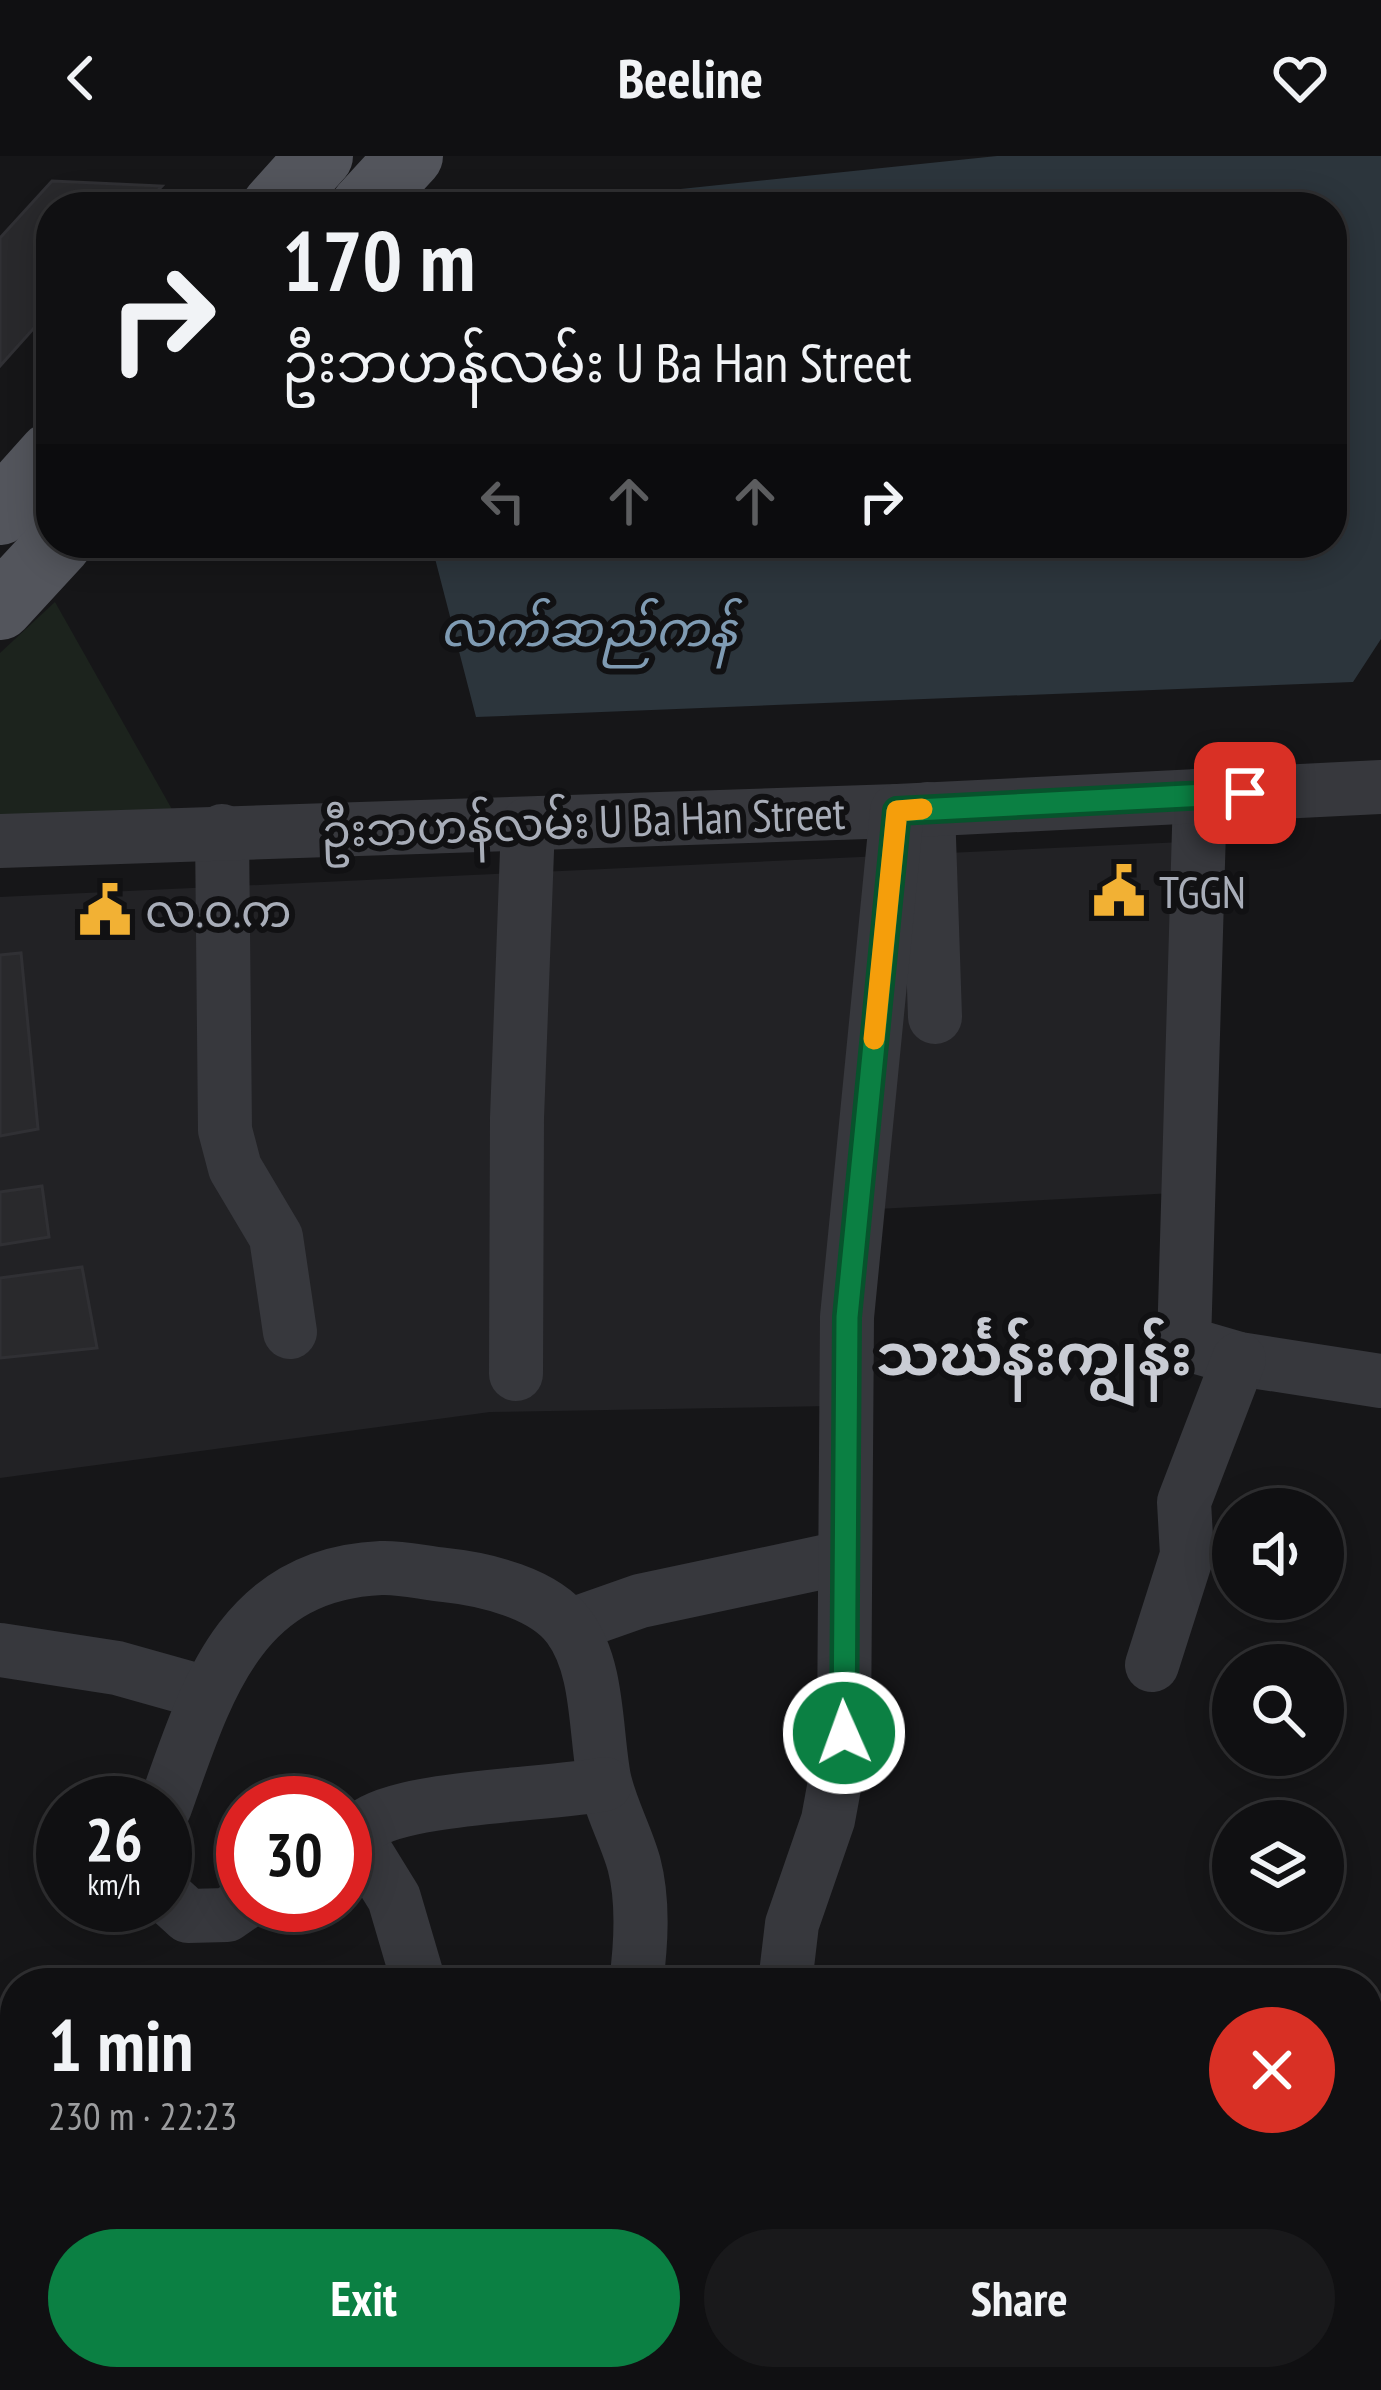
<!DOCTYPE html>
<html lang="en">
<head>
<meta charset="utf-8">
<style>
  :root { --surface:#101012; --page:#19191b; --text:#f1f3f6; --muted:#9c9d9f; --line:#303032; --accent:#0b8043 }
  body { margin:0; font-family:"PT Sans Narrow","Noto Sans Myanmar",sans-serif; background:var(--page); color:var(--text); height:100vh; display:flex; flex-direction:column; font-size:45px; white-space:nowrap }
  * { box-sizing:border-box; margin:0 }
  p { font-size:39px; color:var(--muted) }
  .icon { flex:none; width:66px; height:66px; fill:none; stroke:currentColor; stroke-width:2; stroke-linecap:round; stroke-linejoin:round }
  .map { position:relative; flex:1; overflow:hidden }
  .sheet { position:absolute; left:0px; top:1812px; width:1383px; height:423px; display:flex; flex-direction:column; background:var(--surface); border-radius:48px 48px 0 0; box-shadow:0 6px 30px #0003,0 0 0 3px var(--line) }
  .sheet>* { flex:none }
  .banner { position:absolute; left:36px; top:36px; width:1311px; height:366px; border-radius:48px; box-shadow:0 6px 30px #0003,0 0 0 3px var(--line); background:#101012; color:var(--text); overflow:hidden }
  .fabs { position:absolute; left:1212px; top:1332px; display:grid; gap:24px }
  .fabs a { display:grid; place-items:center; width:132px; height:132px; border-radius:50%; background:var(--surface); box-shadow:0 6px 30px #0003,0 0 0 3px var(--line); font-size:60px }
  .speed { position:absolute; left:36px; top:1620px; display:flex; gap:24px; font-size:60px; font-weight:700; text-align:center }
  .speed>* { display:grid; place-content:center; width:156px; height:156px; border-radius:50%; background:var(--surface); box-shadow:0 6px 30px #0003,0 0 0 3px var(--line); line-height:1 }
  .speed small { font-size:30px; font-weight:400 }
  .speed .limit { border:18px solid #d22; background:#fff; color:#111 }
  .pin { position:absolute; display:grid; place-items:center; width:102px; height:102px; color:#fff; margin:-51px; border-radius:24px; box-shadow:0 6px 18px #0006 }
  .me { position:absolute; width:132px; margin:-66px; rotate:358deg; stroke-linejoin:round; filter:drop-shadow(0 0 9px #0008) }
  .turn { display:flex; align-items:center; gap:42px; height:252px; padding:0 48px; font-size:54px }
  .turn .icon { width:156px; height:156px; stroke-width:2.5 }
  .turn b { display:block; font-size:84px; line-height:102px }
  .lanes { display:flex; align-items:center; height:114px; padding:0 48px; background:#0003; justify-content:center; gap:60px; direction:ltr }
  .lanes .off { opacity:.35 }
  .round { display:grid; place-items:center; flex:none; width:126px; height:126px; border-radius:63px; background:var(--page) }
  .summary { display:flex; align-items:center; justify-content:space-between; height:204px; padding:0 48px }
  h1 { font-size:72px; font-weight:800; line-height:90px }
  .button { display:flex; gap:24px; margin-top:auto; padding:24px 48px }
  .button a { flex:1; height:138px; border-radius:72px; background:var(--accent); color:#fff; font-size:48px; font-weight:800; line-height:138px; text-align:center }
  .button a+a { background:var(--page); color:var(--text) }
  header { display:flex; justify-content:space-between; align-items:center; height:156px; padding:0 48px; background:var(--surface); font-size:54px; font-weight:800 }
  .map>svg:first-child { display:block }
  .built { fill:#222225 }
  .green { fill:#1c231d }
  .water { fill:#2c353c }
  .building { fill:#29292c; stroke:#303034; stroke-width:3 }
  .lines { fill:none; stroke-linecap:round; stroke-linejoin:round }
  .minor { stroke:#37383d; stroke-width:54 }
  .major { stroke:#53555c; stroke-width:66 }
  .rail-casing { stroke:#4a4c52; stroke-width:14 }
  .rail { stroke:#111113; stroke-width:9; stroke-dasharray:27; stroke-linecap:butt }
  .route-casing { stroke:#07532c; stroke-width:30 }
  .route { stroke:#0b8043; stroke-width:21 }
  .slow { stroke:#f59e0b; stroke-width:21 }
  .labels { text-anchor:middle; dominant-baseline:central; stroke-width:12; stroke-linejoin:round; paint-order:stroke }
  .street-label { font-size:45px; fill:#a8adb8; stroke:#111113 }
  .poi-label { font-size:45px; fill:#a8adb8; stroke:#111113; text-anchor:start }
  .water-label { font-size:48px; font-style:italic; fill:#7f9bb3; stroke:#111113 }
  .district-label { font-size:57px; font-weight:bold; fill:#c9ccd4; stroke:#111113 }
</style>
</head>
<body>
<header><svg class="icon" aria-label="back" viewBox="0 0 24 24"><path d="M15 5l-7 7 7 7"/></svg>Beeline<svg class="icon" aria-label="heart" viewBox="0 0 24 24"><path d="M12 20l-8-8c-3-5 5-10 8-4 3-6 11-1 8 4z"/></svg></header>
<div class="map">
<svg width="1381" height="2234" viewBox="0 0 1381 2234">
  <rect width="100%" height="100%" fill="#161618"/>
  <polygon class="built" points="1183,686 1174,1037 840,1055 829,1250 490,1256 0,1322 0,741"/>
  <polygon class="green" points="55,446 182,671 0,671 0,497"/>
  <polygon class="water" points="997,0 1381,0 1381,483 1353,526 476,561 431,387 1332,387 1332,51 509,51"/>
  <g class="building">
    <polygon points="52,25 162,30 142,51 51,51 51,153 0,210 0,82"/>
    <polygon points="21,797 38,973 0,980 0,799"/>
    <polygon points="42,1030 49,1081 0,1089 0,1036"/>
    <polygon points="82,1111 97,1192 0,1202 0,1122"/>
  </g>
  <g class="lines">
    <g class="minor">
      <polyline points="1200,639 1184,1187 1239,1203 1381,1225"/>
      <polyline points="928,653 935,861"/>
      <polyline points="222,675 225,974 235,1012 276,1081 290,1176"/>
      <polyline points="0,685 897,655 1381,631"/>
      <polyline points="516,1218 517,962 528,668"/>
      <polyline points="569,1470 640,1445 842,1402"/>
      <polyline points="0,1494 117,1512 206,1537"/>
      <polyline points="1152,1509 1187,1399 1184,1346 1239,1203"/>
      <path d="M165 1651C205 1539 238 1418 381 1412 401 1411 424 1417 445 1419 484 1423 544 1437 569 1471 599 1511 595 1574 604 1622 610 1651 626 1679 634 1708 644 1746 641 1789 636 1827"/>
      <polyline points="357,1682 394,1742 419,1827"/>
      <path d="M345 1689C356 1683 357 1677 365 1670 402 1640 552 1639 605 1628"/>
      <polyline points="165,1739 188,1760 227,1759 243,1748"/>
      <polyline points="785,1827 792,1768 828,1664 844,1577 847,1161 897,655"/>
      <polyline points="1368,1914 1381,1899"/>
      <polyline points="39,2220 85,2234"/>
      <polyline points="662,2234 666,2220"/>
      <polyline points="1378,2234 1381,2230"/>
    </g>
    <g class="major">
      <polyline points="274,51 320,0"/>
      <polyline points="363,51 410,0"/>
      <polyline points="0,356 51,299"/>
      <polyline points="0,451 59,387"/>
    </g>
    <g class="rail-casing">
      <g id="rail">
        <polyline points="1368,1979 1381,1963"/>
        <polyline points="1368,2012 1381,1994"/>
        <polyline points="1368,2119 1381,2100"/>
        <polyline points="1368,2161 1381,2141"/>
        <polyline points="1182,2234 1191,2220"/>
        <polyline points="1216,2234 1225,2220"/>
        <polyline points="1293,2234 1302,2220"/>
        <polyline points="1320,2234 1330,2220"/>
      </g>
    </g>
    <use href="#rail" class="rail"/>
  </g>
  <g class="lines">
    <g class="route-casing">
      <polyline id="route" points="844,1577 847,1161 897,655 1245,637"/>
    </g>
    <use href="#route" class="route"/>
    <polyline class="slow" points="874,883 897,655 922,653"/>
  </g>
  <defs>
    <g id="civic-bare" transform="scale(4.14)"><path d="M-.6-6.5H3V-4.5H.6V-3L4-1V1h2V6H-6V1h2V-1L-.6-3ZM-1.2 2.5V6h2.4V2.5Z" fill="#f2b134" stroke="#111113" stroke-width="2.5" paint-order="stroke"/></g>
  </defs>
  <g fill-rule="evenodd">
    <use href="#civic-bare" x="1119" y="735"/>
    <use href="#civic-bare" x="105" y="754"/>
  </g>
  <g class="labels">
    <g class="street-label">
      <text transform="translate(583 665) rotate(-2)">ဦးဘဟန်လမ်း U Ba Han Street</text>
    </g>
    <g class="poi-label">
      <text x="1159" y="735">TGGN</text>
      <text x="145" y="754">လ.၀.က</text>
    </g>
    <g class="water-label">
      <text x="588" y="472">လက်ဆည်ကန်</text>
    </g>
    <g class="district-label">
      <text x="1034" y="1198">သင်္ဃန်းကျွန်း</text>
    </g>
  </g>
</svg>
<div class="fabs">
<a><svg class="icon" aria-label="sound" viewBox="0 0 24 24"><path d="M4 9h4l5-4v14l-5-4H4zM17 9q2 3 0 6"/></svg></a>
<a><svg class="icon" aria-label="search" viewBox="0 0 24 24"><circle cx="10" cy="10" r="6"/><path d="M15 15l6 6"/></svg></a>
<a><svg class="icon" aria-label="layers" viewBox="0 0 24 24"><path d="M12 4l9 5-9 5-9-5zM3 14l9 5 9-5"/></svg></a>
</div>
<div class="speed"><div>26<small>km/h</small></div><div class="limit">30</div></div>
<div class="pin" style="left:1245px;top:637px;background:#d93025"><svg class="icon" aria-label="arrive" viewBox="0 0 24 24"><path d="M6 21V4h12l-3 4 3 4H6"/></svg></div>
<svg class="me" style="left:844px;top:1577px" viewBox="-20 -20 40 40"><circle r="17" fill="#0b8043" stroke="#fff" stroke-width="3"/><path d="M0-11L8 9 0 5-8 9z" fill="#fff"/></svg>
<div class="banner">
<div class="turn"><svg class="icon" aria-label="right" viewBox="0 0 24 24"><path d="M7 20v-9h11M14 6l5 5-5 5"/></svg><div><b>170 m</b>ဦးဘဟန်လမ်း U Ba Han Street</div></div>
<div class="lanes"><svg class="icon off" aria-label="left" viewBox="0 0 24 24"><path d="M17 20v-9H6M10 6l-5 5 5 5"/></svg><svg class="icon off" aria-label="ahead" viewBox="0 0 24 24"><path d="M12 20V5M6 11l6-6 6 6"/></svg><svg class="icon off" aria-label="ahead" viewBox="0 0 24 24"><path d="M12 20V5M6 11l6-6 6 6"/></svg><svg class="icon" aria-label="right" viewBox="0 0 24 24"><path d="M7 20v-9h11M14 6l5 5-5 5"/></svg></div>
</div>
<section class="sheet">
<div class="summary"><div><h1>1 min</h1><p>230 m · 22:23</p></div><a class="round" style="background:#d93025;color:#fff"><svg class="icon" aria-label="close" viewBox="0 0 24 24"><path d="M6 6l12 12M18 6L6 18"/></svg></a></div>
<div class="button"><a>Exit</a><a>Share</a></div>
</section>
</div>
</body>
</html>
